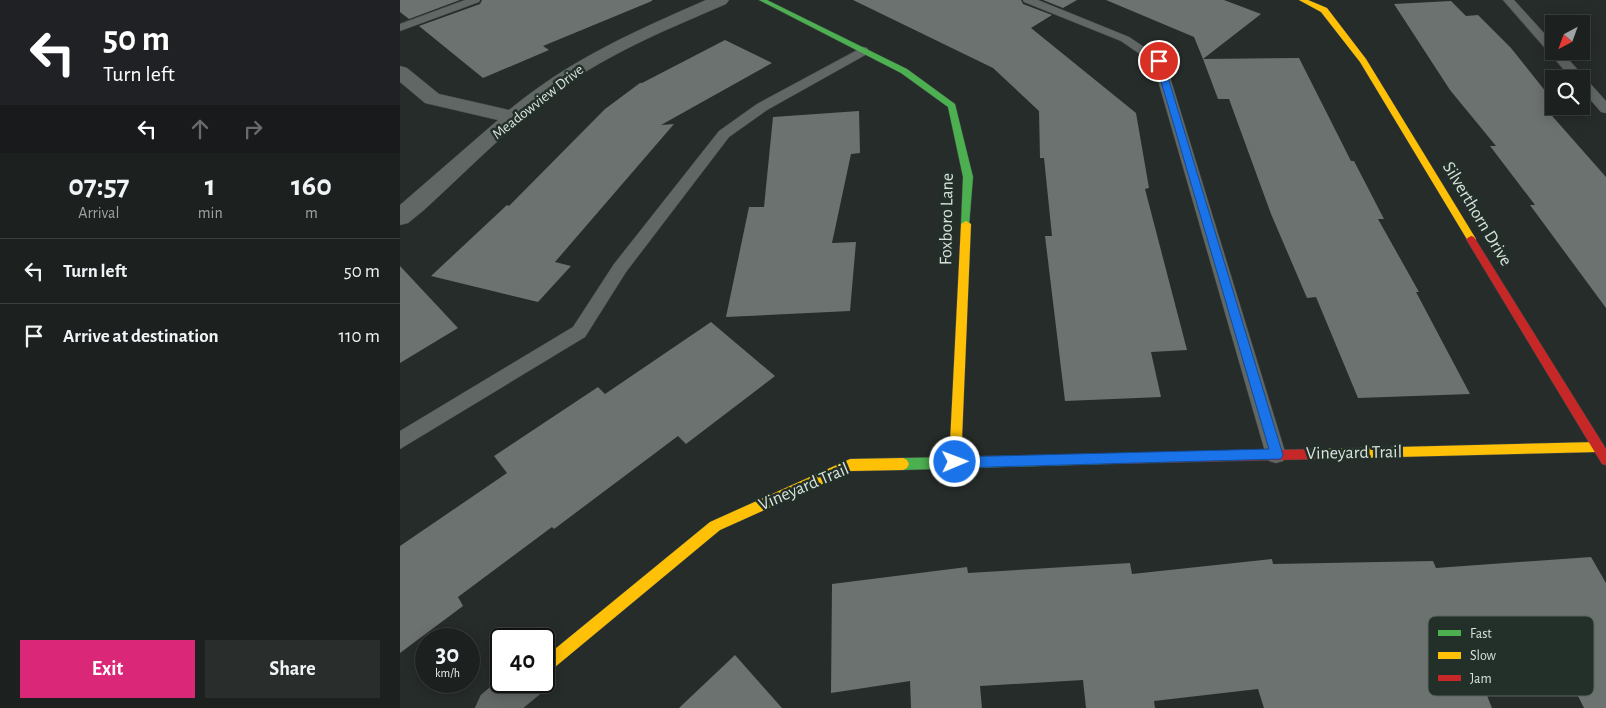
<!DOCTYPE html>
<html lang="en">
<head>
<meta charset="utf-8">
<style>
  :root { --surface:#1c211f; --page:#292e2c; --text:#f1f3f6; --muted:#a0a3a4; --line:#3a3e3d; --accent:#db2777 }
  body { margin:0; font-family:"Alegreya Sans",sans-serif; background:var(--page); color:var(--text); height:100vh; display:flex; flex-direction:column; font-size:19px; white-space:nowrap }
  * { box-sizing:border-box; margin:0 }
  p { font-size:16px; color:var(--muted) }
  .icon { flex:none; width:28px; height:28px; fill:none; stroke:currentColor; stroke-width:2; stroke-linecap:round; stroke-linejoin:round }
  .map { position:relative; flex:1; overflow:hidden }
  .drawer { display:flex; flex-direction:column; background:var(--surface); width:400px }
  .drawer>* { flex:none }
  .guide { background:#202124; color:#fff; overflow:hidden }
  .needle { width:32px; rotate:221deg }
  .fabs { position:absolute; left:1145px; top:15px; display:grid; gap:10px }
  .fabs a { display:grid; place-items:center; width:45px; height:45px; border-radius:0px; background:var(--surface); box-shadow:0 2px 12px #0003,0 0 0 1px var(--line); font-size:25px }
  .speed { position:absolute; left:15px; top:628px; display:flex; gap:10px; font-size:25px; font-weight:700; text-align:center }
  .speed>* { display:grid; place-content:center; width:65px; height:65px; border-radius:50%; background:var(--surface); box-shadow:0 2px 12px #0003,0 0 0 1px var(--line); line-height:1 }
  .speed small { font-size:12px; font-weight:400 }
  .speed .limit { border:2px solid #111; border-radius:8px; background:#fff; color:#111 }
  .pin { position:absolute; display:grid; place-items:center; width:42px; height:42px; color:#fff; margin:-21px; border:2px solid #fff; border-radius:50%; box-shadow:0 1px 5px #0007 }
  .me { position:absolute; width:55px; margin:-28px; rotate:89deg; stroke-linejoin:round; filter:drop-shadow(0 0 4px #0008) }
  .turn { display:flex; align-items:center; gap:18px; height:105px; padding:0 20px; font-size:22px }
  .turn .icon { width:65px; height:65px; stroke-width:2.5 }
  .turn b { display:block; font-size:35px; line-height:42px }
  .lanes { display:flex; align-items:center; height:48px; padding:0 20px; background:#0003; justify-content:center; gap:25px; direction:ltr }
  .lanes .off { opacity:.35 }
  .eta { display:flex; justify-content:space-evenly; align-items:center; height:85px; text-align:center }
  .eta b { font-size:30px; font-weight:700; line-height:35px }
  .cta { display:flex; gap:10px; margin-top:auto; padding:10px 20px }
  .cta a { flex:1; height:58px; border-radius:0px; background:var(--accent); color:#fff; font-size:20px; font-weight:700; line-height:58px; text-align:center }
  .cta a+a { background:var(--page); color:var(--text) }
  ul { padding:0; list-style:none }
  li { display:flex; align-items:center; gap:15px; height:65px; padding:0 20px; border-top:1px solid var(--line) }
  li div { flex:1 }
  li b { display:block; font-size:19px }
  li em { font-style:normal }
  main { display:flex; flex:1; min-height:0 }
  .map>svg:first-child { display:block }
  .building { fill:#6c726f }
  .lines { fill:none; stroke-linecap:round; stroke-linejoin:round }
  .lane-casing { stroke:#434a46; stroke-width:1 }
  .street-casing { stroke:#434a46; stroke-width:1 }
  .fast-casing { stroke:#434a46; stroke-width:1 }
  .slow-casing { stroke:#434a46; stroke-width:1 }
  .jam-casing { stroke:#434a46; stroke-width:1 }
  .lane { fill:#616764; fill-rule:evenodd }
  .street { fill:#616764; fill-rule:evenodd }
  .fast { fill:#4caf50; fill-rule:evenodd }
  .slow { fill:#ffc107; fill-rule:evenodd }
  .jam { fill:#c62828; fill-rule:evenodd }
  .route { fill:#1a73e8; stroke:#114b97 }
  .labels { text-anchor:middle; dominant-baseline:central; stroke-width:5; stroke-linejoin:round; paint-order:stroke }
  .far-street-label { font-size:15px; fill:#d9e1dc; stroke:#223029 }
  .street-label { font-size:18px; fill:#d9e1dc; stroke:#223029 }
  .key { fill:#223029; stroke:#59655f; stroke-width:1 }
  .key-label { font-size:14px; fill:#d9e1dc }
</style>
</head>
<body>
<main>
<section class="drawer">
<div class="guide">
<div class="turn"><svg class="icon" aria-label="left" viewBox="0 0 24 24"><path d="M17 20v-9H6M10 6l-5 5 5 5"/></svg><div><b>50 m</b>Turn left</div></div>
<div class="lanes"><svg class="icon" aria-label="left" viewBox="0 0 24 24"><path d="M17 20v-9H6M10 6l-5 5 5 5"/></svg><svg class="icon off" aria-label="ahead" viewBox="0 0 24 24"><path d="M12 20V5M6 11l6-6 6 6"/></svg><svg class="icon off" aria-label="right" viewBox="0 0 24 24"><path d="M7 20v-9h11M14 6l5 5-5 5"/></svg></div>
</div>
<div class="eta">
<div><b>07:57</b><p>Arrival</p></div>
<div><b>1</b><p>min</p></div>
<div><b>160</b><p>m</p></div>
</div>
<ul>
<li><svg class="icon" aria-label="left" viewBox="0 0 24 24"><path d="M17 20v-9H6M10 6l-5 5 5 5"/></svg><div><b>Turn left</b></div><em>50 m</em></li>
<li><svg class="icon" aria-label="arrive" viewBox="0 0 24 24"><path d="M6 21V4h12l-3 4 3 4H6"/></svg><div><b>Arrive at destination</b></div><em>110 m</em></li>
</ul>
<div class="cta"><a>Exit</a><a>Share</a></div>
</section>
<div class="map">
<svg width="1206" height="708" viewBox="0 0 1206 708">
  <rect width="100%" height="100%" fill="#262c29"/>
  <g class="building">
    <polygon points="0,0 60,0 9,19 0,12"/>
    <polygon points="82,0 252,0 252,1 143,46 149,50 83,78 19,26 80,4"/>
    <polygon points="453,0 621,0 623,4 652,15 631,28 736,113 749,188 745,189 787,350 751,352 761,397 665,401 645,236 652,236 644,158 640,158 639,111 593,68"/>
    <polygon points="643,0 677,0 663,8"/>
    <polygon points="706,0 824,0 861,14 803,59 794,37"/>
    <polygon points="1051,1 1066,16 1078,15 1111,48 1154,102 1154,106 1159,108 1146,109 1206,177 1206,308 1130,205 1135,205 1090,146 1096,146 1050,90 994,4"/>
    <polygon points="325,40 372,63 261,125 274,124 155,262 171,266 138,302 31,276 107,205 109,206 205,109 240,83 242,83"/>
    <polygon points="899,58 951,161 954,161 984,219 978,219 1019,292 1016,292 1070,394 958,398 916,297 907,298 871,214 829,99 818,99 803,59"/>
    <polygon points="459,111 460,153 451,154 432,243 456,242 450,311 326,317 349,207 364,207 373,117"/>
    <polygon points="0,266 58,328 0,363"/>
    <polygon points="311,322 375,376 286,444 278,436 154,529 152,527 58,597 63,606 0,653 0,546 107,473 94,456 198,387 205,394"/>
    <polygon points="1191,557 1206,583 1206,708 1184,708 1168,676 1082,683 1092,708 864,708 858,689 754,701 755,708 686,708 683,680 580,686 582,708 511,708 510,681 431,693 432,584 567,567 568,573 730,563 732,574 872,559 873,564 1033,561 1036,568"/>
    <polygon points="335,655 382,708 279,708"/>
  </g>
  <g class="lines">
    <g class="lane-casing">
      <g id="lane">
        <polygon points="65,0 80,0 79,2 0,31 0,24"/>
        <polygon points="623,0 638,0 729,37 765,61 886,455 883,461 876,463 869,461 866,455 753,63 721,41 624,2"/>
        <polygon points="1103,0 1114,0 1154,44 1154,51 1161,51 1206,101 1206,113 1201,112 1181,89 1181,79 1172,79"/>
        <polygon points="463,47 467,48 469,51 467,54 367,110 329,137 226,272 185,337 0,449 0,431 173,327 214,264 319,131 357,104"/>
      </g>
    </g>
    <g class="street-casing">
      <g id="street">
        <path d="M306 0H329L326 4C273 27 218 49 170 82 117 119 72 166 24 210L8 223 0 225V205L98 120 25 103 0 82V66L7 68 39 94 109 110C171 59 233 32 306 0Z"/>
        <polygon points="144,677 146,681 140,694 123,708 75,708 81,695 101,678 101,681 144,681"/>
      </g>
    </g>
    <g class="fast-casing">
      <g id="fast">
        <polygon points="359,0 367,0 507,69 555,104 573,177 569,226 566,227 561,224 563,177 548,107 501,73"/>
        <polygon points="705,454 709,455 711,459 709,463 705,464 503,470 499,468 497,464 499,460 503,458"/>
      </g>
    </g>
    <g class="slow-casing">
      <g id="slow">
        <polygon points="899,0 908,0 927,8 966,59 1076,239 1074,241 1068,241 960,62 921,12"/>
        <polygon points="566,221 571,224 561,463 559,467 555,469 551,467 549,463 561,224"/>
        <polygon points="1198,442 1202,443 1204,447 1202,451 1198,452 919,459 915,458 913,454 915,450 919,449"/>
        <polygon points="503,458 507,460 509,464 507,468 503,470 451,471 320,530 149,672 144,674 144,658 310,522 450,459"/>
      </g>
    </g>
    <g class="jam-casing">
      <g id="jam">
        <polygon points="1071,236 1074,237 1206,449 1206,465 1202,464 1066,239"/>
        <polygon points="919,449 923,450 925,454 923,458 919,459 705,464 701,463 699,459 701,455 705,454"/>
      </g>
    </g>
    <use href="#lane" class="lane"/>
    <use href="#street" class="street"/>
    <use href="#fast" class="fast"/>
    <use href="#slow" class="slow"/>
    <use href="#jam" class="jam"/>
  </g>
  <polygon class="route" points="756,59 763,61 883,455 881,459 555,468 551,466 549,462 551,459 555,457 869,449 755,61"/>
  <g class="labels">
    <g class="far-street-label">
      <text transform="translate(138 102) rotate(-38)">Meadowview Drive</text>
    </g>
    <g class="street-label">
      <text transform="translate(1077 214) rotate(59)">Silverthorn Drive</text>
      <text transform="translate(547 219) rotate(-89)">Foxboro Lane</text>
      <text transform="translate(954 453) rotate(-1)">Vineyard Trail</text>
      <text transform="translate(404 487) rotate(-23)">Vineyard Trail</text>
    </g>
  </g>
  <rect x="1028" y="616" width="166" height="80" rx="8" class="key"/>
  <rect x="1038" y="630" width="23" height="6" fill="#4caf50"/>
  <rect x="1038" y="652" width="23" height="7" fill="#ffc107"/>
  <rect x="1038" y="675" width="23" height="6" fill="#c62828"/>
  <g class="key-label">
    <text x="1070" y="638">Fast</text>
    <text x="1070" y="660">Slow</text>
    <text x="1070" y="683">Jam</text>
  </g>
</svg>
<div class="fabs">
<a><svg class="needle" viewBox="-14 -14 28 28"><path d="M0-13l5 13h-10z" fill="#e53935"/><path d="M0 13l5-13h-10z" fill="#a0a3a4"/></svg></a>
<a><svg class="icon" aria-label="search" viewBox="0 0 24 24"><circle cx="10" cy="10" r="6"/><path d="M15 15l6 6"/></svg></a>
</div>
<div class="speed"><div>30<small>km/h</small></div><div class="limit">40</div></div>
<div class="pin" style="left:759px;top:61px;background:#d93025"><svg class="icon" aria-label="arrive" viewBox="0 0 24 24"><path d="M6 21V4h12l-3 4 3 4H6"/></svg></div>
<svg class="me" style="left:555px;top:462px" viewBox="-20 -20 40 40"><circle r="17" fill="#1a73e8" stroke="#fff" stroke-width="3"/><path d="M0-11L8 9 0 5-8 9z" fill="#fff"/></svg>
</div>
</main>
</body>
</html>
